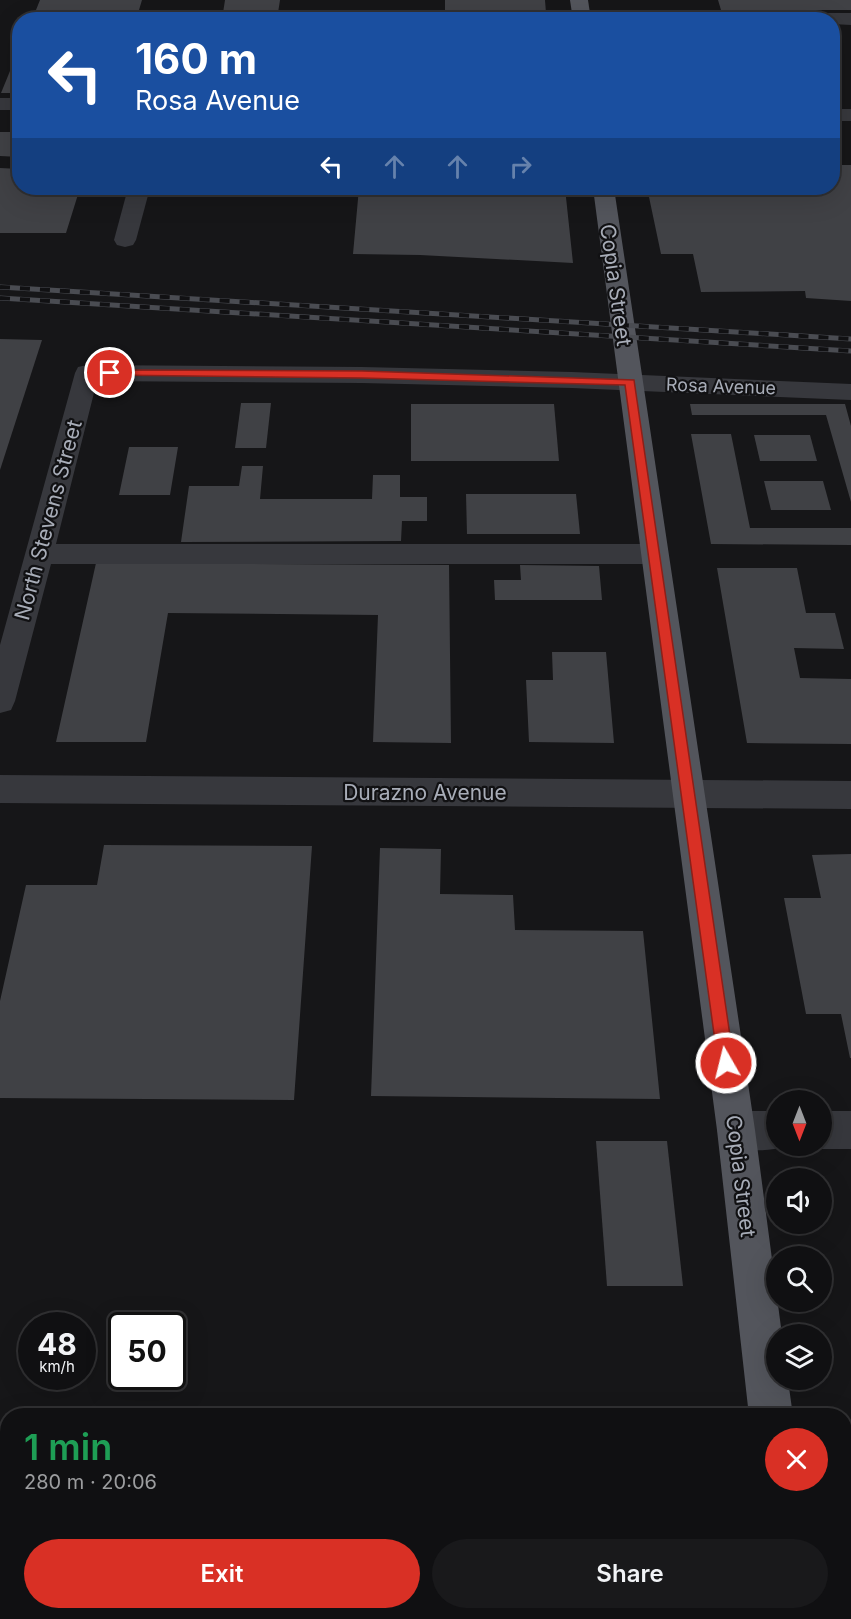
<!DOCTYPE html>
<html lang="en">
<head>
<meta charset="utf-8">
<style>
  :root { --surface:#101012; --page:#19191b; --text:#f1f3f6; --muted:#9c9d9f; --line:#303032; --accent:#d93025 }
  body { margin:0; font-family:Inter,sans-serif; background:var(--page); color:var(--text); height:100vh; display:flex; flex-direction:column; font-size:22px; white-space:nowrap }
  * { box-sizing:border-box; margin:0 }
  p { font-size:20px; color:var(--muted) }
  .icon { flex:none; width:33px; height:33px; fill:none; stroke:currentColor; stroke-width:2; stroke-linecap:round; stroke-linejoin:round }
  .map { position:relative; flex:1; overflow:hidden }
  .panel { position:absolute; left:0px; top:1408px; width:852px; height:212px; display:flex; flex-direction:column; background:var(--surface); border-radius:24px 24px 0 0; box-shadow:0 6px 24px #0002,0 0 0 2px var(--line) }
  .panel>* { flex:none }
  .hud { position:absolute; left:12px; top:12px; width:828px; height:183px; border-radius:24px; box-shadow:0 6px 24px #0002,0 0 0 2px var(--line); background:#1a4fa0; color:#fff; overflow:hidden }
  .needle { width:39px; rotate:180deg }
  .tools { position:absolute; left:766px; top:1090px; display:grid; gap:12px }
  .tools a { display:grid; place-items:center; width:66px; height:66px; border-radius:50%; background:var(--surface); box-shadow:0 6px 24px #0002,0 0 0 2px var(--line); font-size:30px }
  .speed { position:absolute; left:18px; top:1312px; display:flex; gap:12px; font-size:30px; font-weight:700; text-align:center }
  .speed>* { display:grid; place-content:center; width:78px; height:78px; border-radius:50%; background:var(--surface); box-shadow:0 6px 24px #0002,0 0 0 2px var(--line); line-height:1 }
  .speed small { font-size:15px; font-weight:400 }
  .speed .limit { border:3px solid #111; border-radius:9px; background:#fff; color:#111 }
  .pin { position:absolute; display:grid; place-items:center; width:51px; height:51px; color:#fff; margin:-26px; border:3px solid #fff; border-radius:50%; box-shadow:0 2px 6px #0007 }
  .me { position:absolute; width:66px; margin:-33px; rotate:352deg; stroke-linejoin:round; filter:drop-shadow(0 0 4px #0008) }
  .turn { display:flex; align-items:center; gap:21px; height:126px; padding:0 24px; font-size:27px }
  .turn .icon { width:78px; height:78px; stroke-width:2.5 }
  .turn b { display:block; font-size:42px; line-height:51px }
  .lanes { display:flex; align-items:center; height:57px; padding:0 24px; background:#0003; justify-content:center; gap:30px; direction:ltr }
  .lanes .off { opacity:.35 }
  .round { display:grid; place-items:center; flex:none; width:63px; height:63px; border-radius:32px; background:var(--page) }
  .summary { display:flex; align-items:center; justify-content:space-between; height:102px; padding:0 24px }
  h1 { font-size:36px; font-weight:600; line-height:45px; color:#1e9e55 }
  .action { display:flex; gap:12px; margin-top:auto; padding:12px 24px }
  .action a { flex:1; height:69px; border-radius:36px; background:var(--accent); color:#fff; font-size:24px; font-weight:600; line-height:69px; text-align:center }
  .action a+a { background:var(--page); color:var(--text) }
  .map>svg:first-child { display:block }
  .building { fill:#404145 }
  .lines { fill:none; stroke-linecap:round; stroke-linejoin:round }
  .minor { fill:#37383d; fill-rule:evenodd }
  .major { fill:#53555c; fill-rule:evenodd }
  .rail-casing { stroke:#4a4c52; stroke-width:5 }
  .rail { stroke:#111113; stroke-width:4; stroke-dasharray:10; stroke-linecap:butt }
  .route { fill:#d93025; stroke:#8d1f18; stroke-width:1.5 }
  .labels { text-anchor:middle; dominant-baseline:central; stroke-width:4.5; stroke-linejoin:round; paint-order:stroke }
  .far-street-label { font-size:18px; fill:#a8adb8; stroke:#111113 }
  .street-label { font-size:21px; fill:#a8adb8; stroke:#111113 }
</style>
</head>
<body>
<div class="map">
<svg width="851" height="1619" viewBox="0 0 851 1619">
  <rect width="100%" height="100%" fill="#161618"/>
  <g class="building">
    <polygon points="40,0 142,0 136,20 32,20"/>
    <polygon points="225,0 280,0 278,13 223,13"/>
    <polygon points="445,0 545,0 546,13 445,13"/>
    <polygon points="718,0 851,0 851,10 721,10"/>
    <polygon points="19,49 20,93 1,93"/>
    <polygon points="0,132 20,132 20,157 0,156"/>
    <polygon points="832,165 851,165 851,301 806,298 805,291 701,292 693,254 661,254 649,197 704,197 702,188 832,188"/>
    <polygon points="0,168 20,169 20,188 80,188 66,233 0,233"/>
    <polygon points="359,188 565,188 573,263 420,255 353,254"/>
    <polygon points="0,339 42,340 0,470"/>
    <polygon points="241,403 271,403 266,448 235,448"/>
    <polygon points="411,404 554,404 559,461 411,461"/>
    <polygon points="690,404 845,404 851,426 851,502 826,415 692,415"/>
    <polygon points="691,434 731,434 750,528 851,528 851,545 711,544"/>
    <polygon points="754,435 810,435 817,461 760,461"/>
    <polygon points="129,447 178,447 170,495 119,495"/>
    <polygon points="242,466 263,466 260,499 372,499 373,475 400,475 400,497 427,497 427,521 402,521 401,541 181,542 189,486 239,486"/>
    <polygon points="764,481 823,481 831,510 771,510"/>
    <polygon points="466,494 576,494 580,534 467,534"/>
    <polygon points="96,563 449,565 451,743 373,742 378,615 168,613 146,742 56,742"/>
    <polygon points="520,565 599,566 602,600 495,600 494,580 521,580"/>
    <polygon points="717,568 797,568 806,613 835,613 844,649 794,648 800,678 851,679 851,744 747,743"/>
    <polygon points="552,652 606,652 614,743 529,742 526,680 553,680"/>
    <polygon points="104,845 312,846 294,1100 0,1098 0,1001 26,885 97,885"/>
    <polygon points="380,848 441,849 440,894 513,895 515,930 643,931 660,1099 371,1096"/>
    <polygon points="851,854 851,1058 850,1058 841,1014 806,1014 784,898 821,898 812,855"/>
    <polygon points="596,1141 667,1141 683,1286 607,1286"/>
  </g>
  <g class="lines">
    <g class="minor">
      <polygon points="184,11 851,13 851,25 832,24 832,20 177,20 175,17 178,13"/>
      <rect x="0" y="98" width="20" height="12"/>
      <rect x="832" y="109" width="19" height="12"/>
      <polygon points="128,188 150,188 136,240 133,245 125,247 117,245 114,240"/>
      <polygon points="87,365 362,367 572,372 851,384 851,400 572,388 362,383 97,381 56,544 653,544 663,547 667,554 663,561 653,564 51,564 15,701 11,710 0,713 0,645 75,373 78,367"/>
      <polygon points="0,775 851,781 851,809 0,803"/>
      <path d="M736 1111H777V1146H785C767 1153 740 1151 722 1144L717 1130 722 1116Z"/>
      <polygon points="822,1111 851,1111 851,1149 822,1149 814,1146 822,1146"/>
    </g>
    <g class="major">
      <polygon points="570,0 588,0 591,20 573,20"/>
      <polygon points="593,188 614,188 755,1130 782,1335 777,1335 777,1380 788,1380 793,1416 749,1416 717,1130"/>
      <rect x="0" y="1551" width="8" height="48"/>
      <polygon points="670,1612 802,1612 805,1619 673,1619"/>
    </g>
    <g class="rail-casing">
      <g id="rail">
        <polyline points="0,287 851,339"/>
        <polyline points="0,298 851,351"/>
      </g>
    </g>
    <use href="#rail" class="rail"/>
  </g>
  <polygon class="route" points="110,370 362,371 634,380 734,1063 732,1069 726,1071 720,1069 718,1063 625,385 362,378 107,375 105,373"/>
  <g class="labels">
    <g class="far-street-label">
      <text transform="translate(721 386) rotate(2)">Rosa Avenue</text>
    </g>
    <g class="street-label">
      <text transform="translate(616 285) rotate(82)">Copia Street</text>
      <text transform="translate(48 520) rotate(-75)">North Stevens Street</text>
      <text x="425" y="792">Durazno Avenue</text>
      <text transform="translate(741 1176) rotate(83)">Copia Street</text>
    </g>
  </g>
</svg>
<div class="tools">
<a><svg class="needle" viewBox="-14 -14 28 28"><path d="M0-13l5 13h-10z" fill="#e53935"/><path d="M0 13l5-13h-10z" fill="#9c9d9f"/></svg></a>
<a><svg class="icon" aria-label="sound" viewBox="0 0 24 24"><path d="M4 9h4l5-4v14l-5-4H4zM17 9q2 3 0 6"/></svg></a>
<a><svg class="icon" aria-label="search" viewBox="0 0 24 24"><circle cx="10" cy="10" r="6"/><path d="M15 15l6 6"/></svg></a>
<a><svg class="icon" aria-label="layers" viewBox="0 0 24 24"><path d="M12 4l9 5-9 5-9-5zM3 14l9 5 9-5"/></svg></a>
</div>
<div class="speed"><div>48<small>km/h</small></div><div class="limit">50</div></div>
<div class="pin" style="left:110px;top:373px;background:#d93025"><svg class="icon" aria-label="arrive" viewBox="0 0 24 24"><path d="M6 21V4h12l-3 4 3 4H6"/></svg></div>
<svg class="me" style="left:726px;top:1063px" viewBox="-20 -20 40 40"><circle r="17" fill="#d93025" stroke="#fff" stroke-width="3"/><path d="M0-11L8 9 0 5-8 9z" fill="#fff"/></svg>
<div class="hud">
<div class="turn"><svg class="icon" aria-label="left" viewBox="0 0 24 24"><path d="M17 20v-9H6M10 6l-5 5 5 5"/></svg><div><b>160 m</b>Rosa Avenue</div></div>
<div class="lanes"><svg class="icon" aria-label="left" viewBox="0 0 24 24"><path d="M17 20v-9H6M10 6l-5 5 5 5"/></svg><svg class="icon off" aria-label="ahead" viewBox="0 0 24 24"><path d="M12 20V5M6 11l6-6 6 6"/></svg><svg class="icon off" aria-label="ahead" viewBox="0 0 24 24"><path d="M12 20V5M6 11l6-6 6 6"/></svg><svg class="icon off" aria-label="right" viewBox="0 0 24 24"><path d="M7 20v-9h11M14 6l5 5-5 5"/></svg></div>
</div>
<section class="panel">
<div class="summary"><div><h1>1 min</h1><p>280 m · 20:06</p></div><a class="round" style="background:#d93025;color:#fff"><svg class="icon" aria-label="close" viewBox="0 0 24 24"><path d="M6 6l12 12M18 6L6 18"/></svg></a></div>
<div class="action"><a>Exit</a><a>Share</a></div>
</section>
</div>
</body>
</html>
